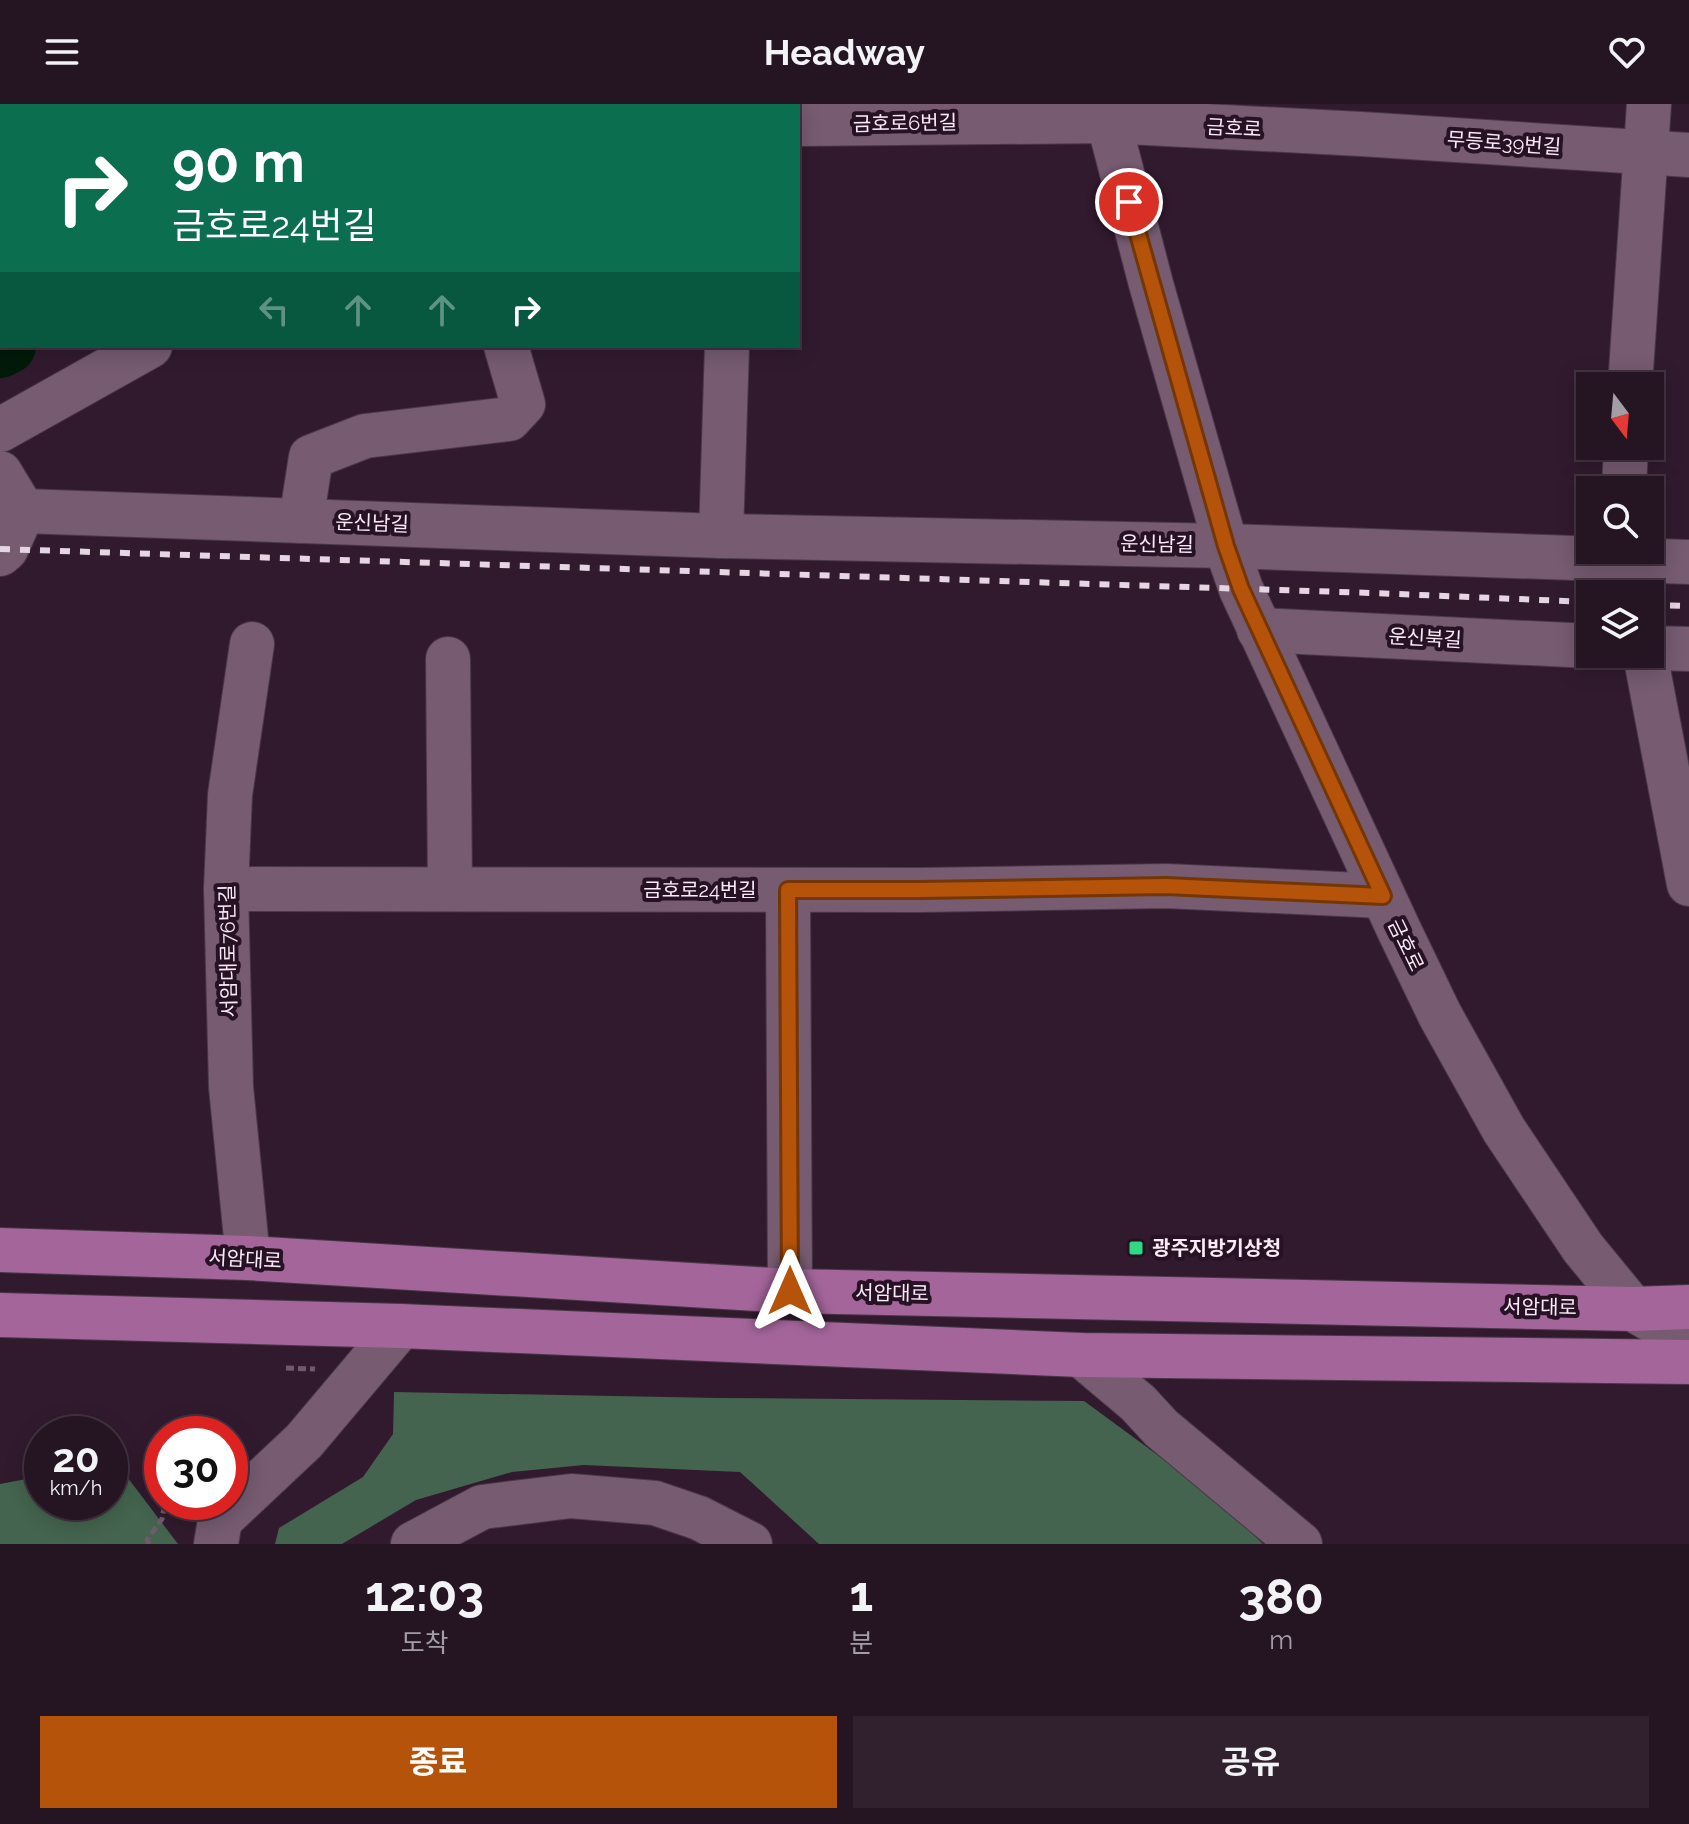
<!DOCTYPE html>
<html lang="ko">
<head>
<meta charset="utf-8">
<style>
  :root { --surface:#251422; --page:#31212f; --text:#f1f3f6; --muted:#a39ea5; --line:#423340; --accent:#b45309 }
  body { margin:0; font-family:Raleway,"Noto Sans KR",sans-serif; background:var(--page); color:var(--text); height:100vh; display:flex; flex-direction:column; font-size:30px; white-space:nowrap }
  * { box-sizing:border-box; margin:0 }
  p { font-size:26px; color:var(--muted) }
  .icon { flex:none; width:44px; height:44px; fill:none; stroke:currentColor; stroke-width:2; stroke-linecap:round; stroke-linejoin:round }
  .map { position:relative; height:1440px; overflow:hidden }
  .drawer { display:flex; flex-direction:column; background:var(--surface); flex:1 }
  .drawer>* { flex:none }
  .hud { position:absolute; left:0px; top:0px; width:800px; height:244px; box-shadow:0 4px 20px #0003,0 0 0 2px var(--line); background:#0b6e4f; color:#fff; overflow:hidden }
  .needle { width:52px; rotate:164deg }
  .tools { position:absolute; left:1576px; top:268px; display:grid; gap:16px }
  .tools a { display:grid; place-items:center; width:88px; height:88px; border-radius:0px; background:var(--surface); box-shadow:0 4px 20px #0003,0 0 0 2px var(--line); font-size:40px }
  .speed { position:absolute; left:24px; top:1312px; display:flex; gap:16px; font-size:40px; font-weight:700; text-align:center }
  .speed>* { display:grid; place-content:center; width:104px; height:104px; border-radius:50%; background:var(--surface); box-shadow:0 4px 20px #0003,0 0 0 2px var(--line); line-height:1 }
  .speed small { font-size:20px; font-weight:400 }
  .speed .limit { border:12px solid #d22; background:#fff; color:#111 }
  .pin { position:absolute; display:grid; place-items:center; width:68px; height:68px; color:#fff; margin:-34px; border:4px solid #fff; border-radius:50%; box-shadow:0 2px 8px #0007 }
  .me { position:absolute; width:88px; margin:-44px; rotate:0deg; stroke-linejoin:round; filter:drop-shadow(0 0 6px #0008) }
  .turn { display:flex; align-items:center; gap:28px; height:168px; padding:0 40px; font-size:36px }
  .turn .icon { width:104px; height:104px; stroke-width:2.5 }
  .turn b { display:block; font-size:56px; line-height:68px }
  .lanes { display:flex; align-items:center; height:76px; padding:0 40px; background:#0003; justify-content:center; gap:40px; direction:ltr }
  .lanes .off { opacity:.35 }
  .eta { display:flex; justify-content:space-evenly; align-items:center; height:136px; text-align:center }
  .eta b { font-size:48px; font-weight:700; line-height:56px }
  .action { display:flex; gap:16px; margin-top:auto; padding:16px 40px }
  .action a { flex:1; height:92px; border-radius:0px; background:var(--accent); color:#fff; font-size:32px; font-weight:700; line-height:92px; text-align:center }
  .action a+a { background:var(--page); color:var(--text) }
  header { display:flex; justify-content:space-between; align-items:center; height:104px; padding:0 40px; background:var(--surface); font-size:36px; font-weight:700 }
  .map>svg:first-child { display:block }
  .forest { fill:#44644f }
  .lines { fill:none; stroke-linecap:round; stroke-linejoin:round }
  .river { stroke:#001a09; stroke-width:56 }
  .minor-casing { stroke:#4a3748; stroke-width:46 }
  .major-casing { stroke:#4a3748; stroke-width:46 }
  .path { stroke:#705b6d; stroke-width:5; stroke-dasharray:8 4; stroke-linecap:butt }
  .minor { stroke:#765b71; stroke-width:44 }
  .major { stroke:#a4659b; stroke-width:44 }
  .rail { stroke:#e6d5e3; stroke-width:6; stroke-dasharray:10 10; stroke-linecap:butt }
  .route-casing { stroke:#753606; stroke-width:20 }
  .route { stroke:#b45309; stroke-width:14 }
  .poi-dot { fill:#2fd883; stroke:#271124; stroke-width:3 }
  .labels { text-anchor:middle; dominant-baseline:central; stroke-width:8; stroke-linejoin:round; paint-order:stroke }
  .street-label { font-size:20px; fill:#faeaf7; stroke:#271124 }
  .poi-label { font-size:20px; font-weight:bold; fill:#faeaf7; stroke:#271124; text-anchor:start }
</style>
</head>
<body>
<header><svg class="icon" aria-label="menu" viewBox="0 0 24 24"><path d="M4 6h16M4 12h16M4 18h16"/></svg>Headway<svg class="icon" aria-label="heart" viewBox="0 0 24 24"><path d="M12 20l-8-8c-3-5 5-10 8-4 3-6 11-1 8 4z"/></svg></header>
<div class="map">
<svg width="1689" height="1440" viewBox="0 0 1689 1440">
  <rect width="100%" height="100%" fill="#311a2e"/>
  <g class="forest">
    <polygon points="394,1288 719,1294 1084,1297 1219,1396 1263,1440 819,1440 740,1368 584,1361 512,1368 416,1396 342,1440 275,1440 279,1424 363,1373 393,1330"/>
    <polygon points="115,1357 178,1440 0,1440 0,1380 42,1372 42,1398 110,1398 110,1358"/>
  </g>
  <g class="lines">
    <g class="river">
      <polyline points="391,2 394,0"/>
      <polyline points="0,246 8,242"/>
    </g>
    <g class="minor-casing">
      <g id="minor">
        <polyline points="1104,0 1151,180 1226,442 1241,485 1399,826 1440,911 1504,1026 1583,1144 1633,1205 1689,1238"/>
        <polyline points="263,2 265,0"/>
        <polyline points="517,2 519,0"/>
        <polyline points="798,20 1108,17 1361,30 1689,51"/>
        <polyline points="0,159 2,158"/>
        <polyline points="1630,282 1649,0"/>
        <polyline points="0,326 150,242"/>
        <polyline points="0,369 23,407"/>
        <polyline points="1624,386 1626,342"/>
        <polyline points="23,407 721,432 1226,442 1689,458"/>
        <polyline points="301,417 311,353 365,332 509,315 523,300 506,242"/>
        <polyline points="721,432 727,242"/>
        <polyline points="0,450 6,445 23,407"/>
        <polyline points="1259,526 1590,542"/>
        <polyline points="1650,544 1689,545"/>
        <polyline points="1645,550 1689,780"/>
        <polyline points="448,555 450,785"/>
        <polyline points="226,785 920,786 1166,782 1383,792"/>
        <polyline points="788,786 790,1187"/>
        <polyline points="248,1154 231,983 226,785 230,691 252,540"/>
        <polyline points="1081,1251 1138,1299 1161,1324 1300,1440"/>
        <polyline points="216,1440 220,1416 304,1337 401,1222"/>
        <polyline points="413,1440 482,1403 571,1392 655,1399 699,1414 750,1440"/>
      </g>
    </g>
    <g class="major-casing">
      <g id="major">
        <polyline points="0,1146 248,1154 790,1187 1633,1205 1689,1203"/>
        <polyline points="0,1211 401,1222 1081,1251 1689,1258"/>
      </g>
    </g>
    <g class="path">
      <polyline points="286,1264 315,1265"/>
      <polyline points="149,1440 147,1436 162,1415 165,1398"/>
    </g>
    <use href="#minor" class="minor"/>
    <use href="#major" class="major"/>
    <g class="rail">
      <polyline points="0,445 1373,489 1590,498"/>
      <polyline points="1650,501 1689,502"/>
    </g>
  </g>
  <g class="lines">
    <g class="route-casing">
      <polyline id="route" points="790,1187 788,786 920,786 1166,782 1383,792 1241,485 1226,442 1129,98"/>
    </g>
    <use href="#route" class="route"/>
  </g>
  <rect class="poi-dot" x="1128" y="1136" width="16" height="16" rx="4"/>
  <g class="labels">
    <g class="street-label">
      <text transform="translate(905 19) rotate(-1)">금호로6번길</text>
      <text transform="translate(1234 24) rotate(3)">금호로</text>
      <text transform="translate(1504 39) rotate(4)">무등로39번길</text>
      <text transform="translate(372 419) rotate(2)">운신남길</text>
      <text transform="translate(1157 440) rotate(1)">운신남길</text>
      <text transform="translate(1425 534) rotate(3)">운신북길</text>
      <text x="700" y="786">금호로24번길</text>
      <text transform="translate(1406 841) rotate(64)">금호로</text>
      <text transform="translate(228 847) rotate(-91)">서암대로76번길</text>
      <text transform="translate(245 1155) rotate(3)">서암대로</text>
      <text transform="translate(892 1189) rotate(1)">서암대로</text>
      <text transform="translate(1540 1203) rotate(1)">서암대로</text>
    </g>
    <g class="poi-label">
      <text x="1152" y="1144">광주지방기상청</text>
    </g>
  </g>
</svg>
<div class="tools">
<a><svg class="needle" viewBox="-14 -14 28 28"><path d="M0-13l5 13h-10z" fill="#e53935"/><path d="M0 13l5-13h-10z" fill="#a39ea5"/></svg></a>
<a><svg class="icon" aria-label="search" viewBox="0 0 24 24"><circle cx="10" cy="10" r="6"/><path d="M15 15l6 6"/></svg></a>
<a><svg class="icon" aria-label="layers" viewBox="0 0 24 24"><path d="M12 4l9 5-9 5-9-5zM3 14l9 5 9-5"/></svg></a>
</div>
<div class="speed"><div>20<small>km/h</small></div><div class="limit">30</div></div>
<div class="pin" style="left:1129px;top:98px;background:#d93025"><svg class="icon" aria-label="arrive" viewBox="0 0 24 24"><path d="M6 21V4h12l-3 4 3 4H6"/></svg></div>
<svg class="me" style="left:790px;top:1187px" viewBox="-20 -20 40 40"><path d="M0-17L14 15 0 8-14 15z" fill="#b45309" stroke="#fff" stroke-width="4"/></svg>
<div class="hud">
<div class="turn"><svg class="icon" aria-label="right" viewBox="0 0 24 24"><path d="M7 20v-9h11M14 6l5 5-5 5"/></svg><div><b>90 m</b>금호로24번길</div></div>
<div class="lanes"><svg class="icon off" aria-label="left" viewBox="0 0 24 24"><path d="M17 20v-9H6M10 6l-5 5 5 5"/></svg><svg class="icon off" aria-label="ahead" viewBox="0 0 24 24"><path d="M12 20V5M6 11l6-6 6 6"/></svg><svg class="icon off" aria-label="ahead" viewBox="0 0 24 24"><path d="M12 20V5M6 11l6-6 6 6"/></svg><svg class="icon" aria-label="right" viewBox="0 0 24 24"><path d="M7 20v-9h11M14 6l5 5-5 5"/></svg></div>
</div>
</div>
<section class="drawer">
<div class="eta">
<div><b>12:03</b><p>도착</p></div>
<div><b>1</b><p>분</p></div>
<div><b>380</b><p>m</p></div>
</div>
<div class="action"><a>종료</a><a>공유</a></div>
</section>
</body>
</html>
